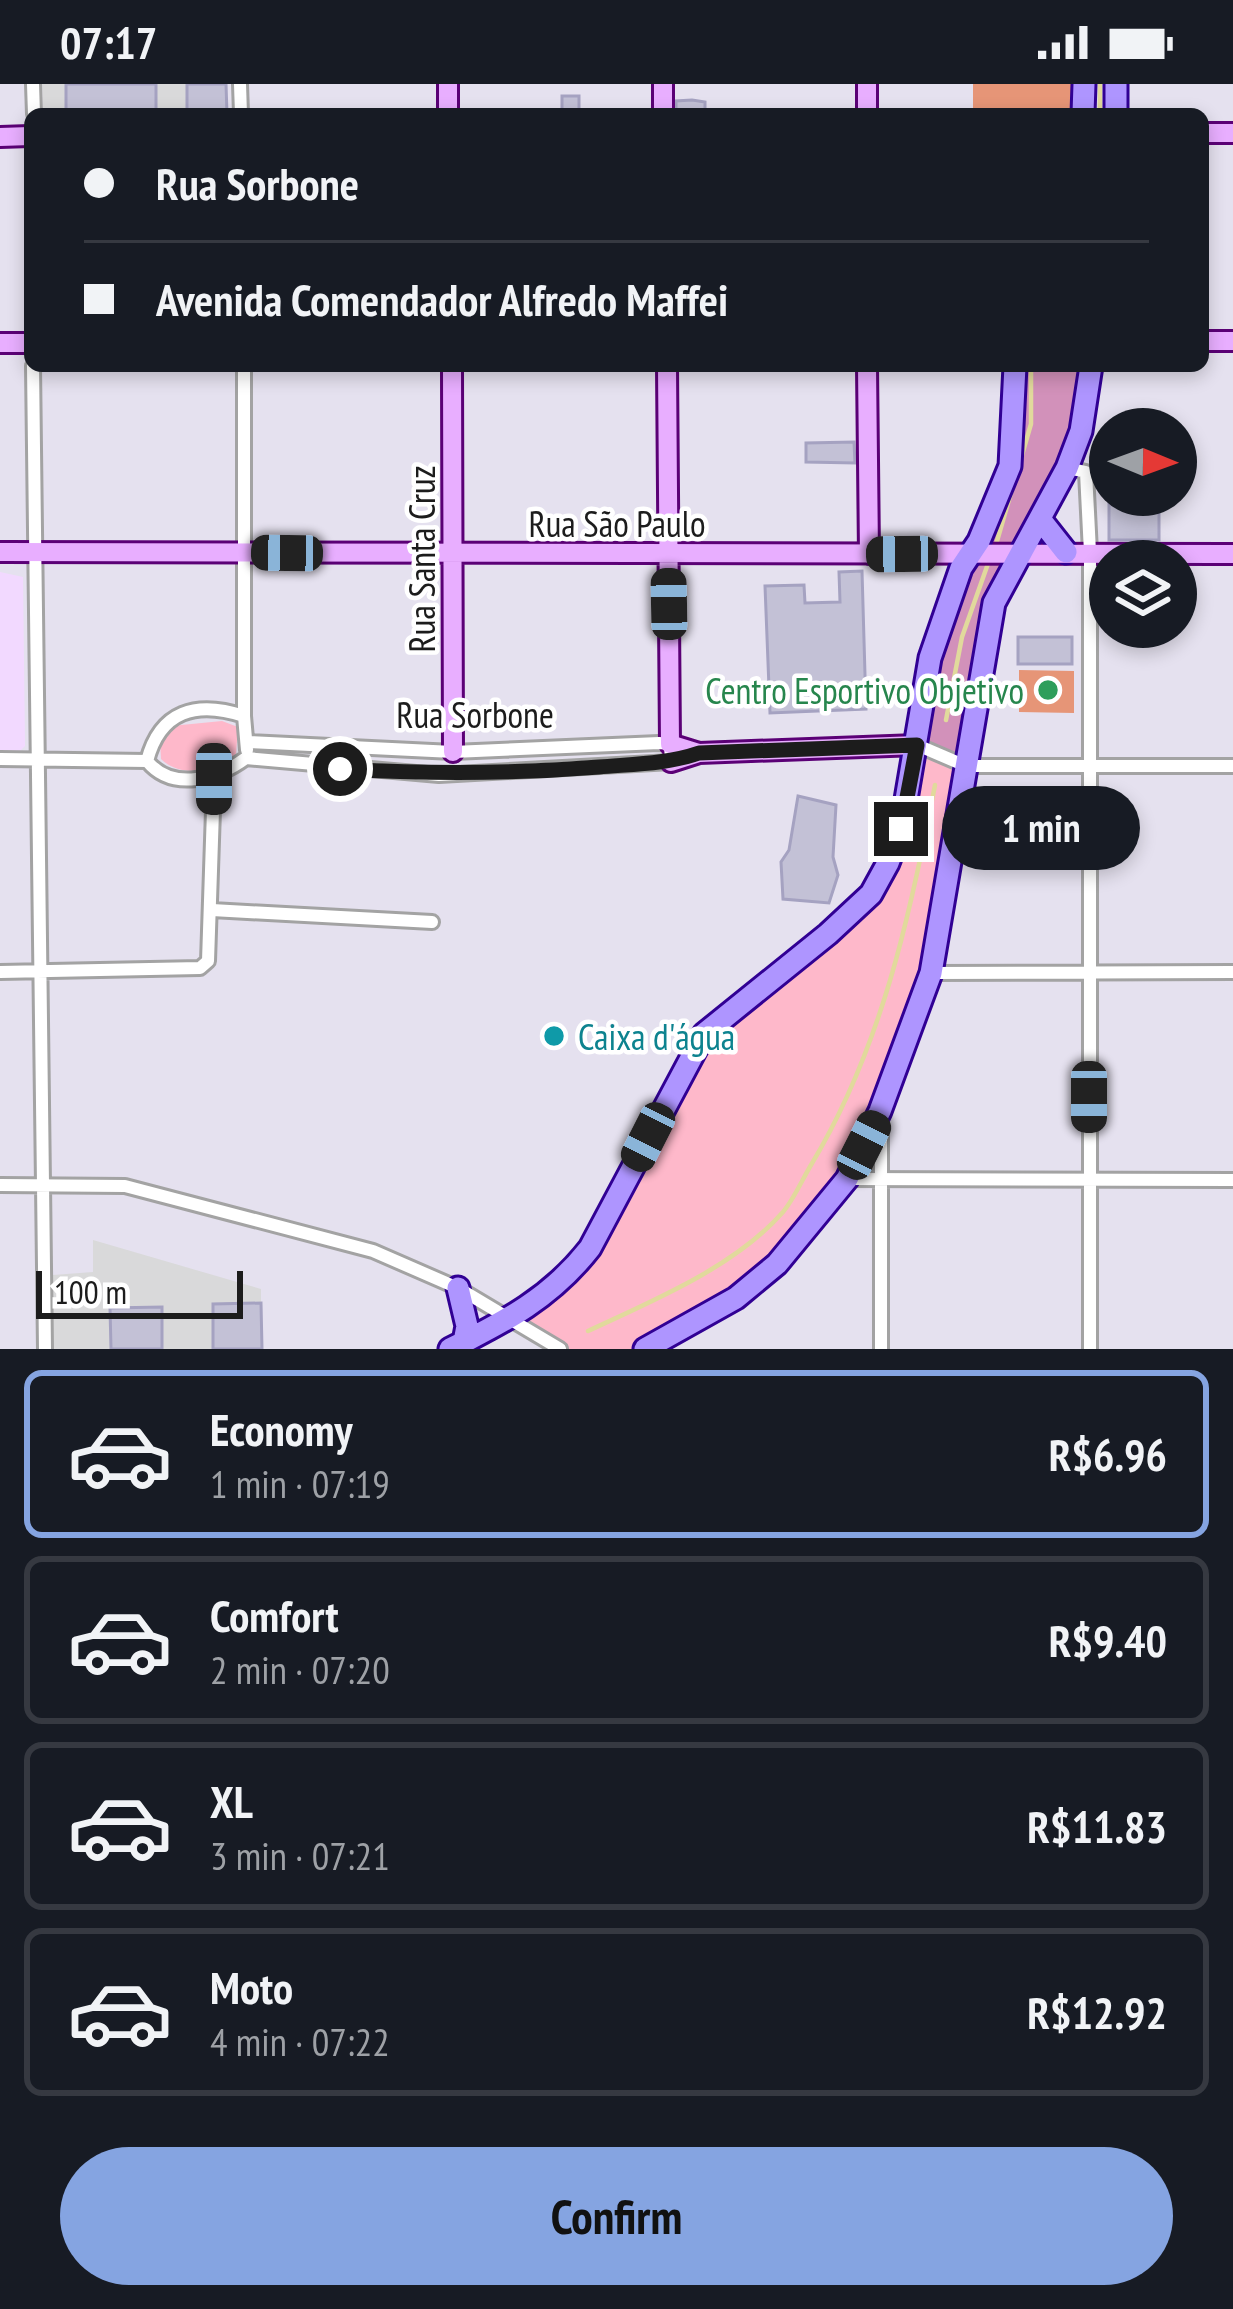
<!DOCTYPE html>
<html lang="en">
<head>
<meta charset="utf-8">
<style>
	:root { --surface:#171b24; --page:#20242c; --text:#f1f3f6; --muted:#9ea1a6; --line:#363941; --accent:#85a4e1 }
	body { margin:0; font-family:"PT Sans Narrow",sans-serif; background:var(--page); color:var(--text); height:100vh; display:flex; flex-direction:column; font-size:45px; white-space:nowrap }
	* { box-sizing:border-box; margin:0 }
	p { font-size:39px; color:var(--muted) }
	.icon { flex:none; width:66px; height:66px; fill:none; stroke:currentColor; stroke-width:2; stroke-linecap:round; stroke-linejoin:round }
	.map { position:relative; height:1265px; overflow:hidden }
	.panel { display:flex; flex-direction:column; background:var(--surface); flex:1 }
	.panel>* { flex:none }
	.banner { position:absolute; left:24px; top:24px; width:1185px; height:264px; border-radius:18px; box-shadow:0 6px 18px #0003; display:grid; align-content:center; height:264px; padding:0 60px; background:var(--surface) }
	.needle { width:78px; rotate:91deg }
	.controls { position:absolute; left:1089px; top:324px; display:grid; gap:24px }
	.controls a { display:grid; place-items:center; width:108px; height:108px; border-radius:50%; background:var(--surface); box-shadow:0 6px 18px #0003; font-size:60px }
	.scale { position:absolute; left:36px; bottom:30px; width:207px; box-sizing:border-box; padding-left:12px; border:6px solid #1c1c1c; border-top:0; font-size:33px; line-height:42px; white-space:nowrap; color:#1c1c1c; -webkit-text-stroke:9px #fff; paint-order:stroke }
	.end { position:absolute; width:54px; height:54px; margin:-27px; border:15px solid #1c1c1c; background:#fff; box-shadow:0 0 0 6px #fff }
	.from { border-radius:50% }
	.bubble { position:absolute; height:84px; border-radius:42px; background:var(--surface); box-shadow:0 6px 18px #0003; font-size:39px; font-weight:600; line-height:84px; text-align:center }
	.car { position:absolute; width:36px; height:72px; margin:-36px -18px; border-radius:15px; box-shadow:0 0 9px 3px #0007; background:linear-gradient(#222 24%,#8ab4d8 0 40%,#222 0 76%,#8ab4d8 0 86%,#222 0) }
	.banner b { display:flex; align-items:center; gap:42px; height:114px; font-size:45px }
	.banner b+b { border-top:3px solid var(--line) }
	.banner i { width:30px; height:30px; background:var(--text) }
	ul { padding:21px 0 0; list-style:none }
	li { display:flex; align-items:center; gap:36px; height:168px; margin:0 24px 18px; padding:0 36px; border:6px solid var(--line); border-radius:18px }
	li div { flex:1 }
	li b { display:block; font-size:45px }
	li em { font-style:normal; font-weight:600 }
	li.selected { border-color:var(--accent) }
	li>.icon { width:108px; height:108px; stroke-width:1.5 }
	.cta { display:flex; gap:24px; margin-top:auto; padding:24px 60px }
	.cta a { flex:1; height:138px; border-radius:72px; background:var(--accent); color:#111; font-size:48px; font-weight:600; line-height:138px; text-align:center }
	.status { display:flex; justify-content:space-between; align-items:center; height:84px; padding:0 60px; background:var(--surface); direction:ltr }
	.status svg { height:33px; fill:currentColor }
	.map>svg:first-child { display:block }
	.residential { fill:#d9d9da }
	.education { fill:#f2d9ff }
	.forest { fill:#d291ba }
	.park { fill:#feb8ca }
	.pitch { fill:#e69577 }
	.lines { fill:none; stroke-linecap:round; stroke-linejoin:round }
	.stream { stroke:#e1d99c; stroke-width:4.5 }
	.building { fill:#c3c1d6; stroke:#a5a2c1; stroke-width:3 }
	.street-casing { stroke:#a3a3a3; stroke-width:18 }
	.secondary-casing { stroke:#5b0076; stroke-width:24 }
	.primary-casing { stroke:#310094; stroke-width:27 }
	.street { stroke:#fff; stroke-width:12 }
	.secondary { stroke:#e8aeff; stroke-width:18 }
	.primary { stroke:#ae95ff; stroke-width:21 }
	.route { stroke:#1c1c1c; stroke-width:15 }
	.leisure-dot { fill:#2e9e5b; stroke:#fff; stroke-width:4.5 }
	.culture-dot { fill:#0f9aa8; stroke:#fff; stroke-width:4.5 }
	.labels { text-anchor:middle; dominant-baseline:central; stroke-width:9; stroke-linejoin:round; paint-order:stroke }
	.street-label { font-size:36px; fill:#1c1c1c; stroke:#fff }
	.leisure-label { font-size:36px; fill:#27864d; stroke:#fff; text-anchor:end }
	.culture-label { font-size:36px; fill:#0d838f; stroke:#fff; text-anchor:start }
</style>
</head>
<body>
<div class="status"><b>07:17</b><svg viewBox="0 0 49 12"><path d="M0 12V9h3v3zM5 12V6h3v6zM10 12V3h3v9zM15 12V0h3v12zM26 1h20v11H26zM47 4h2v5h-2z"/></svg></div>
<div class="map">
<svg width="1233" height="1265" viewBox="0 0 1233 1265">
	<rect width="100%" height="100%" fill="#e5e1ef"/>
	<!-- residential -->
	<path class="residential" d="M 42,0 L 226,0 L 227,30 L 43,30 Z
		M 93,1156 L 261,1205 L 261,1265 L 52,1265 L 53,1191 L 93,1188 Z"/>
	<!-- education -->
	<path class="education" d="M 0,488 L 23,493 L 25,662 L 20,667 L 0,667 Z"/>
	<!-- forest -->
	<path class="forest" d="M 1015,282 L 1091,282 L 1089,314 L 994,519 L 966,682 L 917,661 L 930,574 L 1010,382 Z"/>
	<!-- park -->
	<path class="park" d="M 222,637 L 238,643 L 236,670 C 215,687 182,695 161,675 L 160,657 L 171,642 Z
		M 917,661 L 966,682 L 931,889 L 880,1027 L 777,1180 L 645,1265 L 560,1265 L 509,1235 L 569,1191 L 684,982 L 871,810 Z"/>
	<!-- pitch -->
	<path class="pitch" d="M 973,0 L 1076,0 L 1076,30 L 973,30 Z
		M 1019,586 L 1074,587 L 1074,629 L 1019,628 Z"/>
	<g class="lines">
		<!-- stream -->
		<path class="stream" d="M 1100,30 L 1100,0
			M 995,464 L 1031,340 L 1031,282
			M 946,636 L 962,553 L 990,474
			M 588,1247 C 652,1217 735,1183 783,1128 C 794,1115 802,1096 811,1081 C 881,965 910,833 935,701"/>
	</g>
	<!-- building -->
	<path class="building" d="M 66,0 L 156,0 L 156,30 L 66,30 Z
		M 187,0 L 226,0 L 227,30 L 187,30 Z
		M 562,12 L 579,12 L 579,30 L 562,30 Z
		M 692,16 L 705,18 L 705,30 L 676,30 L 676,17 Z
		M 854,358 L 855,379 L 806,378 L 806,359 Z
		M 1109,411 L 1159,411 L 1159,456 L 1109,456 Z
		M 862,487 L 866,625 L 770,629 L 765,502 L 804,501 L 805,519 L 840,518 L 839,488 Z
		M 1018,553 L 1072,553 L 1072,580 L 1018,580 Z
		M 798,712 L 836,721 L 833,773 L 838,791 L 829,819 L 783,815 L 781,778 L 789,766 Z
		M 261,1219 L 262,1265 L 213,1265 L 213,1220 Z
		M 162,1223 L 162,1265 L 111,1265 L 110,1224 Z"/>
	<g class="lines">
		<defs>
			<path id="street" d="M 33,0 L 34,30
				M 240,0 L 241,30
				M 33,282 L 45,1265
				M 1067,384 L 1086,388 L 1090,468 L 1090,1265
				M 244,632 L 244,282
				M 917,661 L 966,682 L 1233,682
				M 246,674 L 439,691 L 671,678 L 670,660 L 659,659 L 453,668 L 249,658
				M 0,675 L 147,677
				M 147,677 C 160,627 196,616 244,632 L 247,666
				M 147,677 C 173,709 219,694 246,674
				M 212,826 L 432,838
				M 0,888 L 200,884 L 208,877 L 214,696
				M 931,889 L 1233,888
				M 881,1038 L 881,1265
				M 847,1095 L 1233,1096
				M 0,1101 L 125,1102 L 373,1167 L 458,1204 L 560,1265"/>
			<path id="secondary" d="M 448,0 L 448,30
				M 663,0 L 663,30
				M 867,0 L 867,30
				M 1203,49 L 1233,49
				M 0,53 L 30,52
				M 1203,257 L 1233,257
				M 0,259 L 30,259
				M 452,282 L 453,668
				M 667,282 L 670,660 L 699,669
				M 867,282 L 869,470
				M 0,468 L 1233,470
				M 671,678 L 699,669 L 917,661"/>
			<path id="primary" d="M 1083,30 L 1084,0
				M 1116,30 L 1116,0
				M 1040,435 L 1066,468
				M 458,1204 L 467,1242 L 464,1258
				M 450,1265 C 506,1237 551,1214 590,1164 L 704,950 L 828,850 L 871,810 L 888,779 L 901,745 L 930,574 L 961,484 L 979,457 L 1010,382 L 1015,282
				M 645,1265 L 736,1214 L 777,1180 L 847,1095 L 880,1027 L 931,889 L 994,519 L 1067,384 L 1081,347 L 1091,282"/>
		</defs>
		<!-- street casing -->
		<use href="#street" class="street-casing"/>
		<!-- secondary casing -->
		<use href="#secondary" class="secondary-casing"/>
		<!-- primary casing -->
		<use href="#primary" class="primary-casing"/>
		<!-- street -->
		<use href="#street" class="street"/>
		<!-- secondary -->
		<use href="#secondary" class="secondary"/>
		<!-- primary -->
		<use href="#primary" class="primary"/>
	</g>
	<g class="lines">
		<!-- route -->
		<path class="route" d="M 340,685 C 427,690 512,690 599,683 C 633,680 667,680 699,669 L 917,661 L 901,745"/>
	</g>
	<!-- markers -->
	<circle class="leisure-dot" cx="1048" cy="606" r="12"/>
	<circle class="culture-dot" cx="554" cy="952" r="12"/>
	<g class="labels">
		<!-- street labels -->
		<g class="street-label">
			<text x="617" y="439">Rua São Paulo</text>
			<text transform="translate(421 475) rotate(-90)">Rua Santa Cruz</text>
			<text x="475" y="630">Rua Sorbone</text>
		</g>
		<!-- leisure labels -->
		<g class="leisure-label">
			<text x="1024" y="606">Centro Esportivo Objetivo</text>
		</g>
		<!-- culture labels -->
		<g class="culture-label">
			<text x="578" y="952">Caixa d'água</text>
		</g>
	</g>
</svg>
<div class="controls">
<a><svg class="needle" viewBox="-14 -14 28 28"><path d="M0-13l5 13h-10z" fill="#e53935"/><path d="M0 13l5-13h-10z" fill="#9ea1a6"/></svg></a>
<a><svg class="icon" aria-label="layers" viewBox="0 0 24 24"><path d="M12 4l9 5-9 5-9-5zM3 14l9 5 9-5"/></svg></a>
</div>
<div class="scale">100 m</div>
<i class="end from" style="left:340px;top:685px"></i>
<i class="end" style="left:901px;top:745px"></i>
<div class="bubble" style="left:942px;top:702px;width:198px">1 min</div>
<i class="car" style="left:287px;top:469px;rotate:271deg"></i>
<i class="car" style="left:902px;top:470px;rotate:269deg"></i>
<i class="car" style="left:669px;top:520px;rotate:359deg"></i>
<i class="car" style="left:214px;top:695px;rotate:180deg"></i>
<i class="car" style="left:1089px;top:1013px;rotate:180deg"></i>
<i class="car" style="left:648px;top:1053px;rotate:207deg"></i>
<i class="car" style="left:864px;top:1061px;rotate:27deg"></i>
<div class="banner">
<b><i class="from"></i>Rua Sorbone</b>
<b><i></i>Avenida Comendador Alfredo Maffei</b>
</div>
</div>
<section class="panel">
<ul>
<li class="selected"><svg class="icon" aria-label="car" viewBox="0 0 24 24"><path d="M5 17H2v-5l4-1 3-4h7l3 4 3 1v5h-3M9 17h6M6 11h13"/><circle cx="7" cy="17" r="2"/><circle cx="17" cy="17" r="2"/></svg><div><b>Economy</b><p>1 min · 07:19</p></div><em>R$6.96</em></li>
<li><svg class="icon" aria-label="car" viewBox="0 0 24 24"><path d="M5 17H2v-5l4-1 3-4h7l3 4 3 1v5h-3M9 17h6M6 11h13"/><circle cx="7" cy="17" r="2"/><circle cx="17" cy="17" r="2"/></svg><div><b>Comfort</b><p>2 min · 07:20</p></div><em>R$9.40</em></li>
<li><svg class="icon" aria-label="car" viewBox="0 0 24 24"><path d="M5 17H2v-5l4-1 3-4h7l3 4 3 1v5h-3M9 17h6M6 11h13"/><circle cx="7" cy="17" r="2"/><circle cx="17" cy="17" r="2"/></svg><div><b>XL</b><p>3 min · 07:21</p></div><em>R$11.83</em></li>
<li><svg class="icon" aria-label="car" viewBox="0 0 24 24"><path d="M5 17H2v-5l4-1 3-4h7l3 4 3 1v5h-3M9 17h6M6 11h13"/><circle cx="7" cy="17" r="2"/><circle cx="17" cy="17" r="2"/></svg><div><b>Moto</b><p>4 min · 07:22</p></div><em>R$12.92</em></li>
</ul>
<div class="cta"><a>Confirm</a></div>
</section>
</body>
</html>
